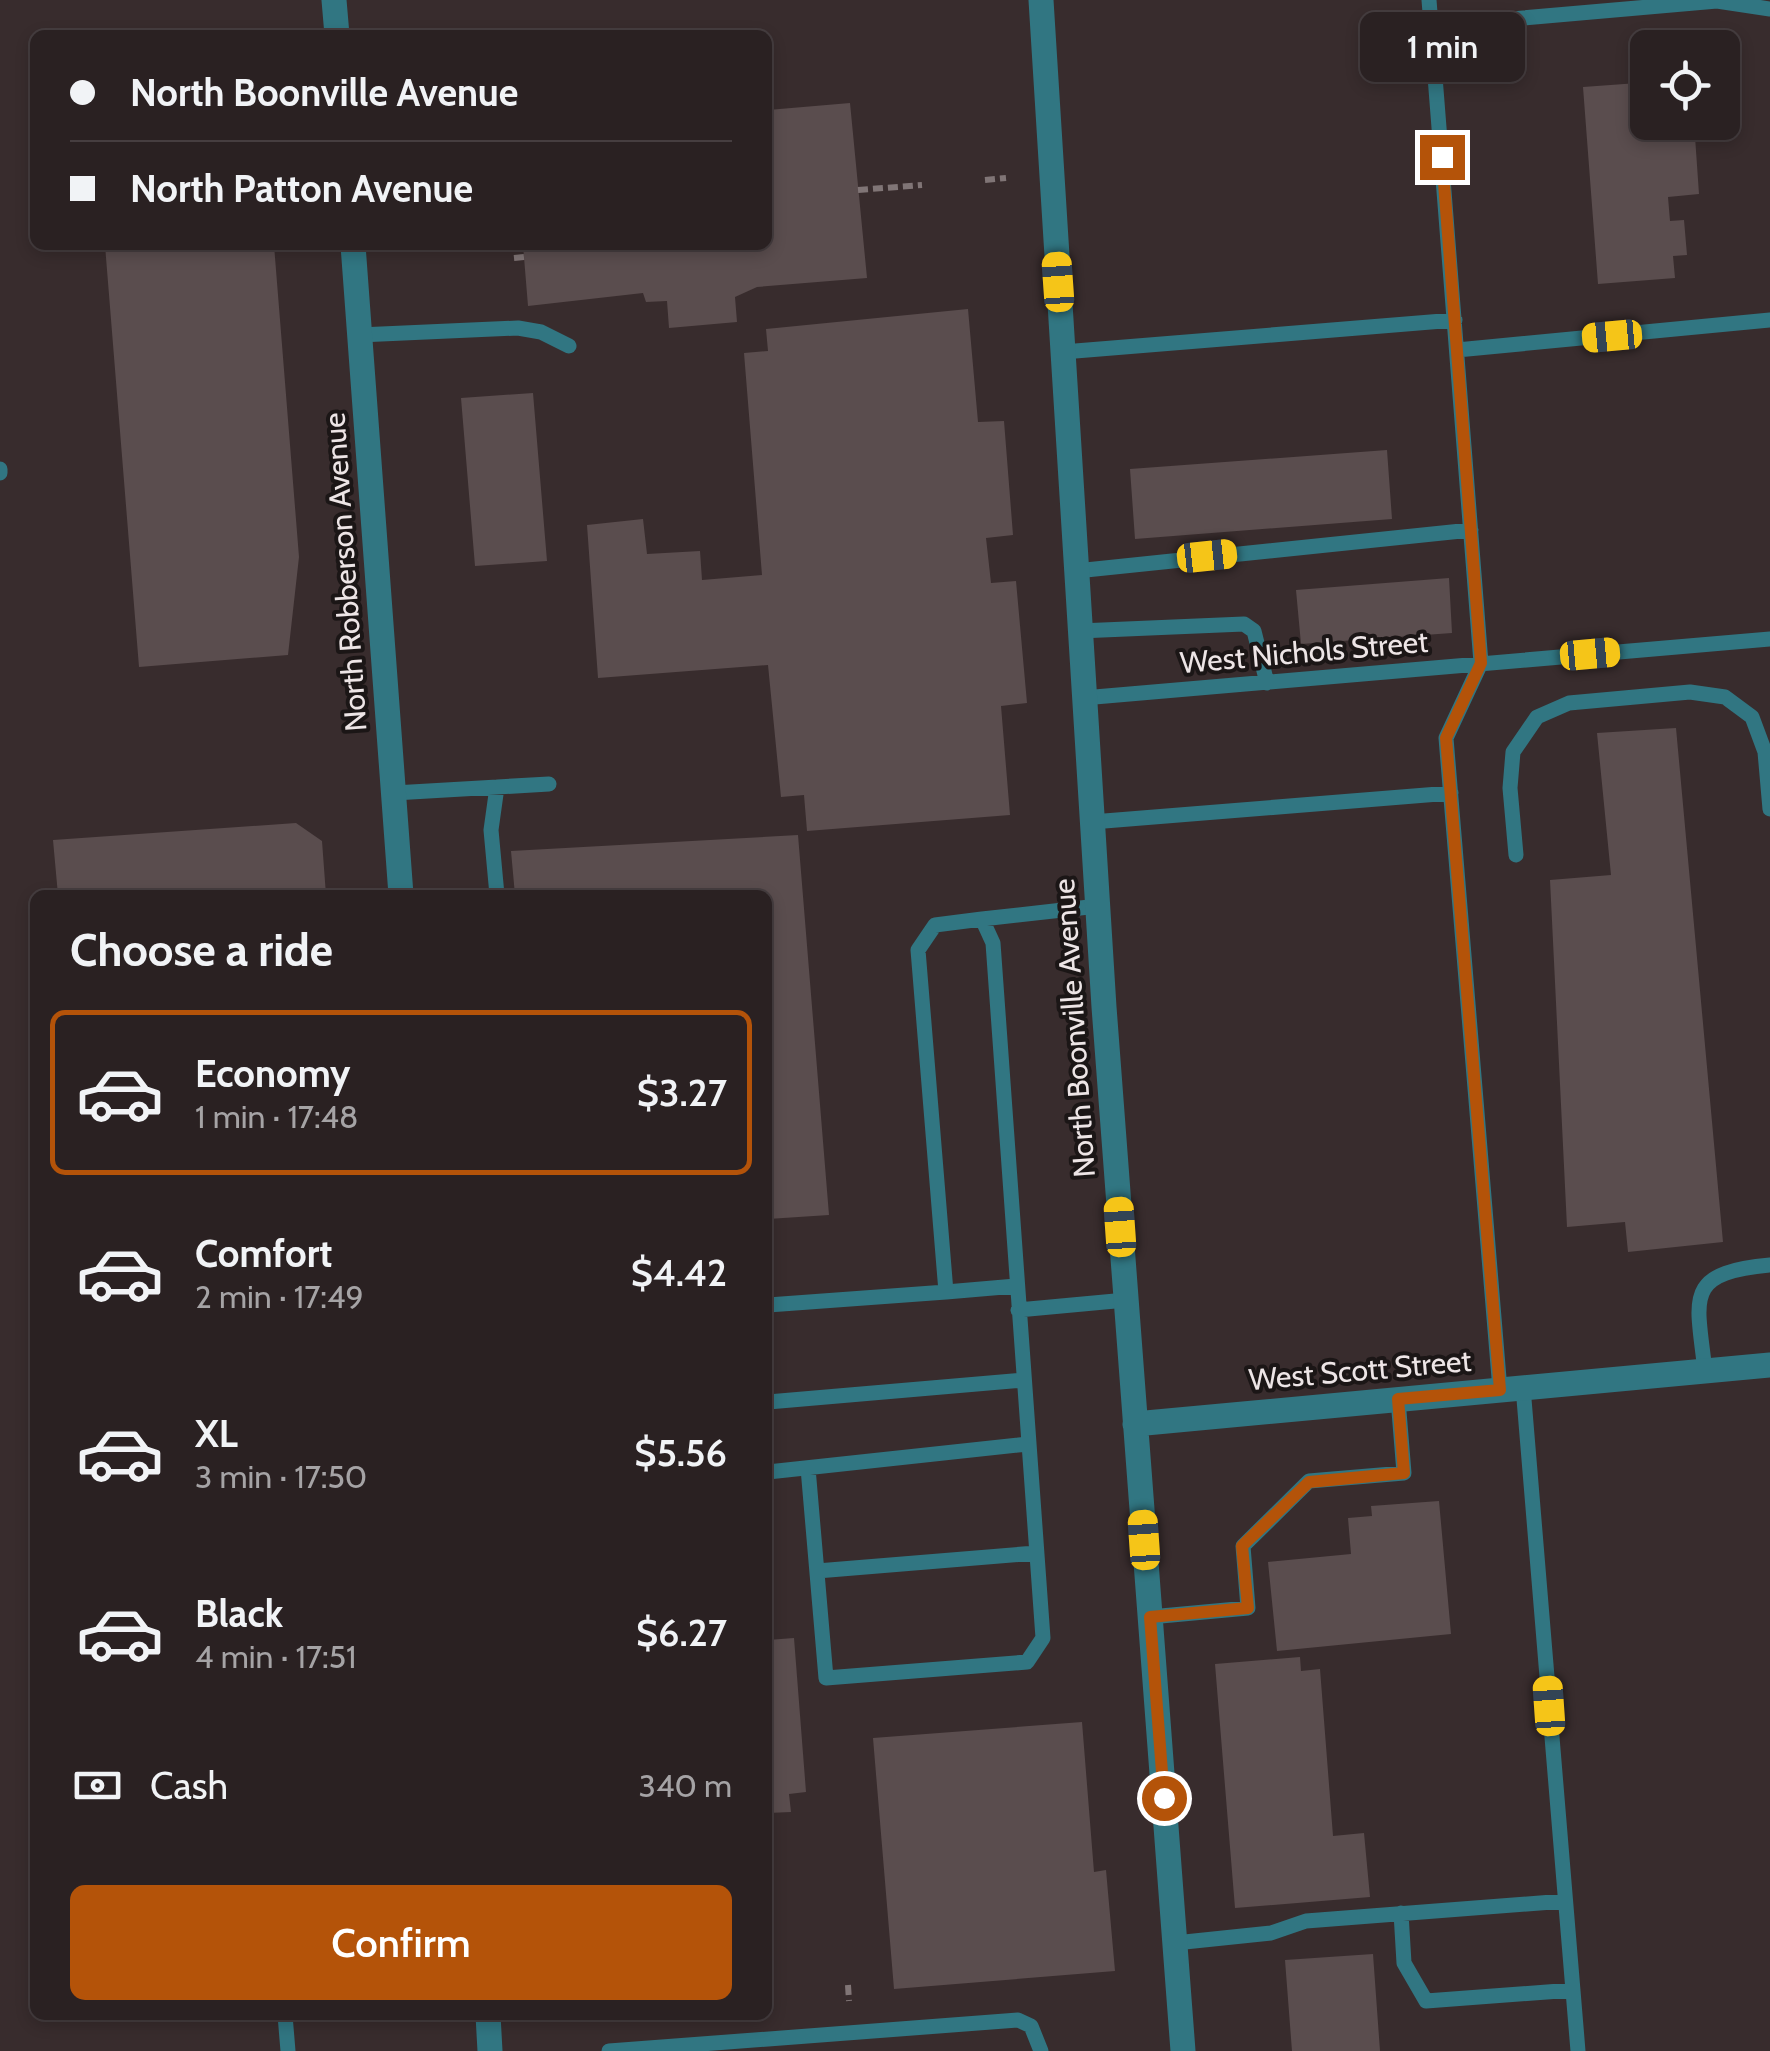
<!DOCTYPE html>
<html lang="en">
<head>
<meta charset="utf-8">
<style>
	:root { --surface:#2a2122; --page:#362e2f; --text:#f1f3f6; --muted:#a5a3a5; --line:#463e40; --accent:#b45309 }
	body { margin:0; font-family:Cabin,sans-serif; background:var(--page); color:var(--text); height:100vh; display:flex; flex-direction:column; font-size:38px; white-space:nowrap }
	* { box-sizing:border-box; margin:0 }
	p { font-size:32px; color:var(--muted) }
	.icon { flex:none; width:55px; height:55px; fill:none; stroke:currentColor; stroke-width:2; stroke-linecap:round; stroke-linejoin:round }
	.map { position:relative; flex:1; overflow:hidden }
	.panel { position:absolute; left:30px; top:890px; width:742px; height:1130px; display:flex; flex-direction:column; background:var(--surface); border-radius:15px; box-shadow:0 5px 15px #0003,0 0 0 2px var(--line) }
	.panel>* { flex:none }
	.top-card { position:absolute; left:30px; top:30px; width:742px; height:220px; border-radius:15px; box-shadow:0 5px 15px #0003,0 0 0 2px var(--line); display:grid; align-content:center; height:220px; padding:0 40px; background:var(--surface) }
	.buttons { position:absolute; left:1630px; top:30px; display:grid; gap:20px }
	.buttons a { display:grid; place-items:center; width:110px; height:110px; border-radius:15px; background:var(--surface); box-shadow:0 5px 15px #0003,0 0 0 2px var(--line); font-size:50px }
	.end { position:absolute; width:45px; height:45px; margin:-22px; border:12px solid #b45309; background:#fff; box-shadow:0 0 0 5px #fff }
	.from { border-radius:50% }
	.bubble { position:absolute; height:70px; border-radius:15px; background:var(--surface); box-shadow:0 5px 15px #0003,0 0 0 2px var(--line); font-size:32px; font-weight:600; line-height:70px; text-align:center }
	.car { position:absolute; width:30px; height:60px; margin:-30px -15px; border-radius:12px; box-shadow:0 0 8px 2px #0007; background:linear-gradient(#f5c518 24%,#345 0 40%,#f5c518 0 76%,#345 0 86%,#f5c518 0) }
	.top-card b { display:flex; align-items:center; gap:35px; height:95px; font-size:38px }
	.top-card b+b { border-top:2px solid var(--line) }
	.top-card i { width:25px; height:25px; background:var(--text) }
	ul { padding:0; list-style:none }
	li { display:flex; align-items:center; gap:30px; height:165px; margin:0 20px 15px; padding:0 20px; border:5px solid transparent; border-radius:15px }
	li div { flex:1 }
	li b { display:block; font-size:38px }
	li em { font-style:normal; font-weight:600 }
	li.on { border-color:var(--accent) }
	li>.icon { width:90px; height:90px; stroke-width:1.5 }
	h2 { padding:0 40px; font-size:45px; line-height:120px }
	.pay { display:flex; align-items:center; gap:25px; height:110px; padding:0 40px; font-size:38px }
	.pay p { margin-inline-start:auto }
	.primary-button { display:flex; gap:20px; margin-top:auto; padding:20px 40px }
	.primary-button a { flex:1; height:115px; border-radius:15px; background:var(--accent); color:#fff; font-size:40px; font-weight:600; line-height:115px; text-align:center }
	.map>svg:first-child { display:block }
	.building { fill:#5a4d4e }
	.lines { fill:none; stroke-linecap:round; stroke-linejoin:round }
	.path { stroke:#807576; stroke-width:6; stroke-dasharray:10 5; stroke-linecap:butt }
	.lane { stroke:#317682; stroke-width:15 }
	.street { stroke:#317682; stroke-width:25 }
	.route { stroke:#b45309; stroke-width:12 }
	.labels { text-anchor:middle; dominant-baseline:central; stroke-width:8; stroke-linejoin:round; paint-order:stroke }
	.street-label { font-size:30px; fill:#ede5e6; stroke:#1b1616 }
</style>
</head>
<body>
<div class="map">
<svg width="1770" height="2051" viewBox="0 0 1770 2051">
	<rect width="100%" height="100%" fill="#382c2d"/>
	<!-- building -->
	<path class="building" d="M 1636,51 L 1648,51 L 1648,122 L 1694,122 L 1699,194 L 1668,197 L 1670,221 L 1684,220 L 1687,255 L 1673,256 L 1675,278 L 1598,284 L 1583,87 L 1638,83 Z
		M 850,103 L 867,278 L 757,287 L 735,297 L 737,322 L 669,328 L 667,301 L 646,302 L 643,293 L 528,306 L 523,245 L 768,245 L 768,110 Z
		M 105,245 L 274,245 L 299,557 L 288,655 L 139,667 Z
		M 968,309 L 978,422 L 1004,421 L 1013,535 L 986,538 L 991,583 L 1016,581 L 1027,703 L 1001,706 L 1010,815 L 807,831 L 804,795 L 781,797 L 768,665 L 598,678 L 587,525 L 643,519 L 647,554 L 700,551 L 702,580 L 762,575 L 744,353 L 768,351 L 766,329 Z
		M 533,393 L 547,561 L 475,566 L 461,398 Z
		M 1387,450 L 1392,519 L 1135,539 L 1130,469 Z
		M 1449,578 L 1452,633 L 1301,644 L 1296,590 Z
		M 1676,728 L 1723,1242 L 1628,1252 L 1625,1222 L 1567,1227 L 1550,880 L 1611,875 L 1597,733 Z
		M 296,823 L 322,841 L 326,895 L 58,895 L 53,840 Z
		M 798,835 L 829,1215 L 768,1219 L 768,895 L 515,895 L 511,851 Z
		M 1439,1501 L 1451,1634 L 1277,1651 L 1268,1562 L 1351,1554 L 1348,1518 L 1372,1516 L 1371,1506 Z
		M 794,1638 L 806,1792 L 789,1794 L 791,1812 L 768,1813 L 768,1640 Z
		M 1300,1657 L 1301,1671 L 1320,1669 L 1333,1836 L 1364,1833 L 1370,1897 L 1235,1908 L 1215,1664 Z
		M 1082,1722 L 1094,1872 L 1106,1870 L 1115,1971 L 894,1989 L 873,1738 Z
		M 1373,1954 L 1380,2051 L 1292,2051 L 1285,1960 Z"/>
	<g class="lines">
		<!-- path -->
		<path class="path" d="M 985,180 L 1006,178
			M 858,190 L 922,185
			M 514,258 L 524,257
			M 848,1985 L 849,2001"/>
		<!-- lane -->
		<path class="lane" d="M 1429,0 L 1481,663 L 1446,738 L 1500,1390
			M 1431,26 L 1717,1 L 1770,9
			M 359,335 L 518,328 L 541,332 L 569,346
			M 1457,350 L 1770,320
			M 1063,352 L 1455,320
			M 0,469 L 0,473
			M 1076,571 L 1471,530
			M 1079,631 L 1244,624 L 1254,631 L 1267,683
			M 1083,698 L 1770,639
			M 497,787 L 491,830 L 497,895
			M 394,793 L 549,784
			M 1092,822 L 1451,793
			M 1516,855 L 1510,788 L 1513,752 L 1537,717 L 1569,703 L 1690,692 L 1725,697 L 1752,717 L 1765,752 L 1770,809
			M 982,919 L 1098,906
			M 946,1292 L 1016,1286
			M 768,1305 L 946,1292 L 918,950 L 935,925 L 982,919 L 993,943 L 1043,1638 L 1027,1662 L 826,1678 L 808,1468
			M 1018,1310 L 1126,1300
			M 1705,1371 C 1697,1298 1683,1273 1770,1265
			M 1523,1387 L 1578,2051
			M 768,1402 L 1023,1380
			M 768,1472 L 1028,1444
			M 817,1571 L 1036,1553
			M 1150,1617 L 1248,1608 L 1243,1546 L 1309,1481 L 1404,1473 L 1398,1399
			M 1401,1913 L 1404,1963 L 1426,2001 L 1573,1990
			M 1175,1943 L 1271,1933 L 1306,1921 L 1565,1901
			M 285,2015 L 288,2051
			M 609,2051 L 1018,2020 L 1031,2026 L 1041,2051"/>
		<!-- street -->
		<path class="street" d="M 334,0 L 337,35
			M 1041,0 L 1104,1007 L 1183,2051
			M 353,245 L 401,895
			M 1135,1424 L 1770,1365
			M 488,2015 L 490,2051"/>
	</g>
	<g class="lines">
		<!-- route -->
		<path class="route" d="M 1164,1798 L 1150,1617 L 1248,1608 L 1242,1546 L 1309,1482 L 1404,1473 L 1398,1399 L 1500,1390 L 1446,738 L 1481,663 L 1442,157"/>
	</g>
	<g class="labels">
		<!-- street labels -->
		<g class="street-label">
			<text transform="translate(345 572) rotate(-94)">North Robberson Avenue</text>
			<text transform="translate(1304 652) rotate(-5)">West Nichols Street</text>
			<text transform="translate(1074 1028) rotate(-94)">North Boonville Avenue</text>
			<text transform="translate(1360 1370) rotate(-5)">West Scott Street</text>
		</g>
	</g>
</svg>
<div class="buttons">
<a><svg class="icon" aria-label="locate" viewBox="0 0 24 24"><circle cx="12" cy="12" r="6"/><path d="M12 2v4M12 18v4M2 12h4M18 12h4"/></svg></a>
</div>
<i class="end from" style="left:1164px;top:1798px"></i>
<i class="end" style="left:1442px;top:157px"></i>
<div class="bubble" style="left:1360px;top:12px;width:165px">1 min</div>
<i class="car" style="left:1058px;top:282px;rotate:356deg"></i>
<i class="car" style="left:1612px;top:336px;rotate:265deg"></i>
<i class="car" style="left:1207px;top:556px;rotate:84deg"></i>
<i class="car" style="left:1590px;top:654px;rotate:85deg"></i>
<i class="car" style="left:1120px;top:1227px;rotate:356deg"></i>
<i class="car" style="left:1144px;top:1540px;rotate:356deg"></i>
<i class="car" style="left:1549px;top:1706px;rotate:356deg"></i>
<div class="top-card">
<b><i class="from"></i>North Boonville Avenue</b>
<b><i></i>North Patton Avenue</b>
</div>
<section class="panel">
<h2>Choose a ride</h2>
<ul>
<li class="on"><svg class="icon" aria-label="car" viewBox="0 0 24 24"><path d="M5 17H2v-5l4-1 3-4h7l3 4 3 1v5h-3M9 17h6M6 11h13"/><circle cx="7" cy="17" r="2"/><circle cx="17" cy="17" r="2"/></svg><div><b>Economy</b><p>1 min · 17:48</p></div><em>$3.27</em></li>
<li><svg class="icon" aria-label="car" viewBox="0 0 24 24"><path d="M5 17H2v-5l4-1 3-4h7l3 4 3 1v5h-3M9 17h6M6 11h13"/><circle cx="7" cy="17" r="2"/><circle cx="17" cy="17" r="2"/></svg><div><b>Comfort</b><p>2 min · 17:49</p></div><em>$4.42</em></li>
<li><svg class="icon" aria-label="car" viewBox="0 0 24 24"><path d="M5 17H2v-5l4-1 3-4h7l3 4 3 1v5h-3M9 17h6M6 11h13"/><circle cx="7" cy="17" r="2"/><circle cx="17" cy="17" r="2"/></svg><div><b>XL</b><p>3 min · 17:50</p></div><em>$5.56</em></li>
<li><svg class="icon" aria-label="car" viewBox="0 0 24 24"><path d="M5 17H2v-5l4-1 3-4h7l3 4 3 1v5h-3M9 17h6M6 11h13"/><circle cx="7" cy="17" r="2"/><circle cx="17" cy="17" r="2"/></svg><div><b>Black</b><p>4 min · 17:51</p></div><em>$6.27</em></li>
</ul>
<div class="pay"><svg class="icon" aria-label="cash" viewBox="0 0 24 24"><path d="M3 7h18v10H3z"/><circle cx="12" cy="12" r="2"/></svg>Cash<p>340 m</p></div>
<div class="primary-button"><a>Confirm</a></div>
</section>
</div>
</body>
</html>
